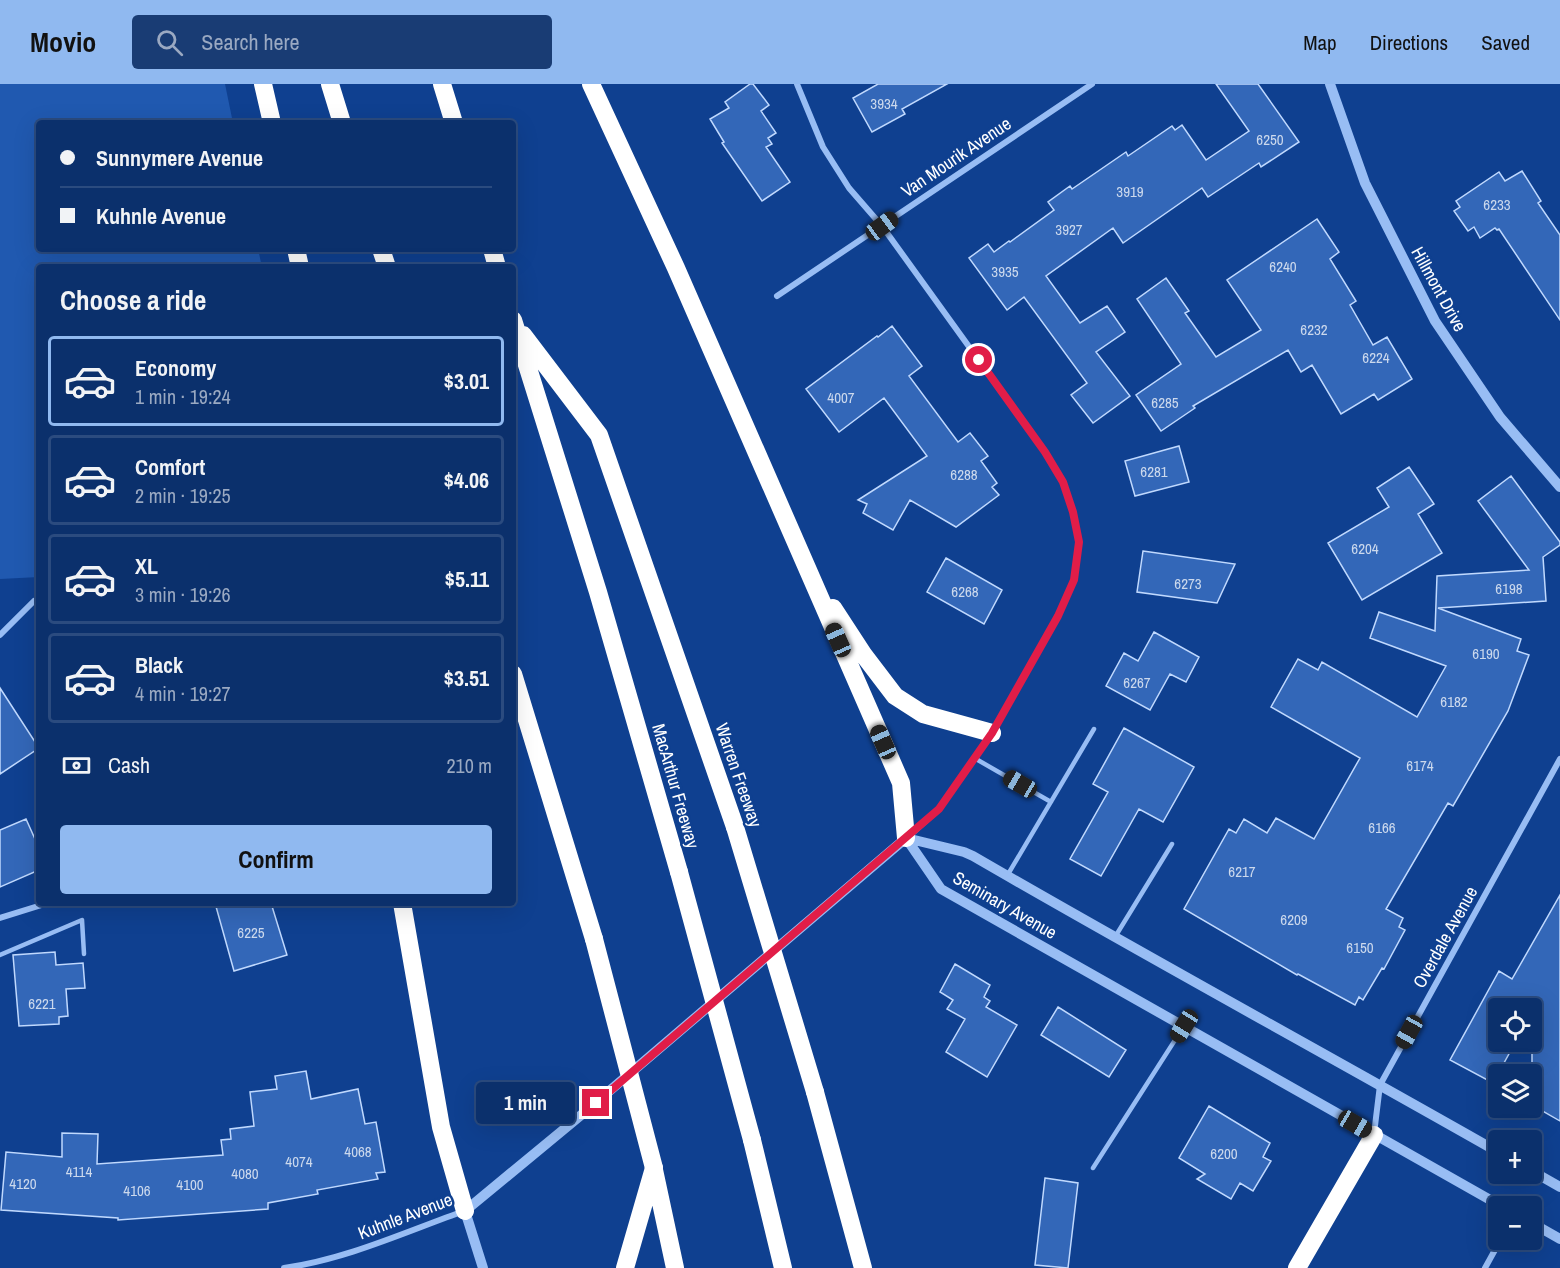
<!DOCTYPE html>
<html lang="en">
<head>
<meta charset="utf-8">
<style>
	:root { --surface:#0b306c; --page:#193c74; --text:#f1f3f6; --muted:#9aa9c2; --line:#2b4b7f; --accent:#90b9f0 }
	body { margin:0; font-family:"Archivo Narrow",sans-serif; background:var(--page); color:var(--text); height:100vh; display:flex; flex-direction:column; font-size:22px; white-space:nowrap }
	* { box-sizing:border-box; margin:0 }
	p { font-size:20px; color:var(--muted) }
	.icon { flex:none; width:33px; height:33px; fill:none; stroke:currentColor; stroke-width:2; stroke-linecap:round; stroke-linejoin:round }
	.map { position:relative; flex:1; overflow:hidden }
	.sheet { position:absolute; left:36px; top:180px; width:480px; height:642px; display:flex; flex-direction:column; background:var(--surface); border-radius:6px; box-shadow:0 6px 24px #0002,0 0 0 2px var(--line) }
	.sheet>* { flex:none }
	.hud { position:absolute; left:36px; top:36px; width:480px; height:132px; border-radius:6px; box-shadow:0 6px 24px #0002,0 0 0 2px var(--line); display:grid; align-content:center; height:132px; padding:0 24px; background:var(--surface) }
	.tools { position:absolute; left:1488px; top:914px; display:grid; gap:12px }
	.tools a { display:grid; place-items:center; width:54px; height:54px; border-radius:6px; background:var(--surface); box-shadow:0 6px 24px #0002,0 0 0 2px var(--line); font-size:30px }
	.end { position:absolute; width:27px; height:27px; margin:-14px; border:8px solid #e11d48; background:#fff; box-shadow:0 0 0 3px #fff }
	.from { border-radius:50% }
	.bubble { position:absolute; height:42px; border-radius:6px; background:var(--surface); box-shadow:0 6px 24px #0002,0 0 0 2px var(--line); font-size:20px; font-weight:700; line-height:42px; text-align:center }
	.car { position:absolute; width:18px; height:36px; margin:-18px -9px; border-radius:8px; box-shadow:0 0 4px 2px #0007; background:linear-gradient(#222 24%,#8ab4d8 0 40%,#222 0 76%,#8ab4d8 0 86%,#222 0) }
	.hud b { display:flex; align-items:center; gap:21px; height:57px; font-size:22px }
	.hud b+b { border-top:2px solid var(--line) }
	.hud i { width:15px; height:15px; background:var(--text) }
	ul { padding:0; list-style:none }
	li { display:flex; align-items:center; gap:18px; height:90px; margin:0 12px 9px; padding:0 12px; border:3px solid var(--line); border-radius:6px }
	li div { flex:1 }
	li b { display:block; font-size:22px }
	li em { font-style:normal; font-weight:700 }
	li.current { border-color:var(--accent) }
	li>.icon { width:54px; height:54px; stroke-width:1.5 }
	h2 { padding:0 24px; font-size:27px; line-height:72px }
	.pay { display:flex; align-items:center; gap:15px; height:66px; padding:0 24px; font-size:22px }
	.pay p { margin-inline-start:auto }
	.action { display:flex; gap:12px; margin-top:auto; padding:12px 24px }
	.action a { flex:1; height:69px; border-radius:6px; background:var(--accent); color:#111; font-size:24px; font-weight:700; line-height:69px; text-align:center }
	header { display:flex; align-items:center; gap:36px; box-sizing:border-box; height:84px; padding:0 30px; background:var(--accent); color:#111 }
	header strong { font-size:28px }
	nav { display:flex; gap:33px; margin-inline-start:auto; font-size:21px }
	.search { width:420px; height:54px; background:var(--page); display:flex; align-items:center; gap:15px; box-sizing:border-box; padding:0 21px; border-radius:6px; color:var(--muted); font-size:22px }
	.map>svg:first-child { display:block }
	.green { fill:#2059b0 }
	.building { fill:#3367b8; stroke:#c0d9fe; stroke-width:1.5 }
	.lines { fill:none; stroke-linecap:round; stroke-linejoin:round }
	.service { stroke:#98bdf4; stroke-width:4.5 }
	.minor { stroke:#98bdf4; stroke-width:6 }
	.tertiary { stroke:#98bdf4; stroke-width:10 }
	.motorway { stroke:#fff; stroke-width:18 }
	.motorway-bridge { stroke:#fff; stroke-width:18 }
	.route { stroke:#e11d48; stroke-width:8 }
	.labels { text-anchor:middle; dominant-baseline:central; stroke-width:5; stroke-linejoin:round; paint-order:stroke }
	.number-label { font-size:15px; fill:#ccd9ed }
	.street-label { font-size:18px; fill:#fff; stroke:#0f4090 }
</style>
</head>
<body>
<header>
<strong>Movio</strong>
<div class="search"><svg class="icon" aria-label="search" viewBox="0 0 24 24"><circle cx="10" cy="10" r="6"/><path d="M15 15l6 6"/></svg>Search here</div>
<nav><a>Map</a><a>Directions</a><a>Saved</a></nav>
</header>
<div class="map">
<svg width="1560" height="1184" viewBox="0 0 1560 1184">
	<rect width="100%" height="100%" fill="#0f4090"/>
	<!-- green -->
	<path class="green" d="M 0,0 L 225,0 L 233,39 L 39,39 L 39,165 L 258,165 L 262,183 L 39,183 L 39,493 L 0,495 Z"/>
	<!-- building -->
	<path class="building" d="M 750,0 L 753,0 L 769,21 L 761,27 L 776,49 L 768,54 L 772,60 L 766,63 L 790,98 L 762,117 L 722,59 L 724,58 L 710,35 L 729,24 L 725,18 Z
		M 878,0 L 947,0 L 902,25 L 905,30 L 872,48 L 853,14 Z
		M 1216,0 L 1258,0 L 1299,58 L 1261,83 L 1259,79 L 1208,113 L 1202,104 L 1123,159 L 1113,144 L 1046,192 L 1080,239 L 1107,222 L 1125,248 L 1096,268 L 1130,312 L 1093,339 L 1071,311 L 1087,299 L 1024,213 L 1007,226 L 969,174 L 988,160 L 994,168 L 1009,157 L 1010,158 L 1054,126 L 1048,118 L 1070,102 L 1072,105 L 1126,68 L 1128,72 L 1172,42 L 1175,46 L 1182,41 L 1206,76 L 1249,47 Z
		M 1522,87 L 1541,117 L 1538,119 L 1560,151 L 1560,236 L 1499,145 L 1497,146 L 1495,144 L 1480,154 L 1474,143 L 1468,147 L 1454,127 L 1460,123 L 1456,117 L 1499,88 L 1505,97 Z
		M 1317,135 L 1339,168 L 1330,175 L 1356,217 L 1350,221 L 1373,261 L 1387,253 L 1412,295 L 1378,316 L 1374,310 L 1341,330 L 1312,281 L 1301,288 L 1288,266 L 1193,322 L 1195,324 L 1161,347 L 1136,311 L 1181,280 L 1137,215 L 1166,194 L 1189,227 L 1185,229 L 1216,273 L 1261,246 L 1227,196 Z
		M 892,242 L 922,282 L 909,292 L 958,358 L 970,349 L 988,372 L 981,377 L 997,399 L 992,403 L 999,411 L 956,443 L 910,416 L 893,446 L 863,429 L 867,420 L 858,416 L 927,372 L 884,314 L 839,348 L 806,305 L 877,252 L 878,253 Z
		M 1179,362 L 1189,398 L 1135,412 L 1125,377 Z
		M 1409,383 L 1434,420 L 1418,430 L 1442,469 L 1362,516 L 1328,459 L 1389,423 L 1377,404 Z
		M 1511,392 L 1560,458 L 1560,461 L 1543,473 L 1546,517 L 1438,524 L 1521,555 L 1517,567 L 1529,571 L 1508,627 L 1453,722 L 1448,719 L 1386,825 L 1403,834 L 1399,843 L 1405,846 L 1384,885 L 1382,884 L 1363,916 L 1359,913 L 1355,921 L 1298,890 L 1297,891 L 1184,825 L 1229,745 L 1236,749 L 1244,735 L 1267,749 L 1276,734 L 1314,755 L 1360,674 L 1271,623 L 1298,575 L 1318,586 L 1322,578 L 1417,633 L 1446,582 L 1370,554 L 1379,528 L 1435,547 L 1437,492 L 1529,486 L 1478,417 Z
		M 1143,467 L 1235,480 L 1217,519 L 1137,508 Z
		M 946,474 L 1002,506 L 984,540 L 927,508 Z
		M 1154,548 L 1199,573 L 1186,598 L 1170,590 L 1150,626 L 1106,602 L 1124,569 L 1138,577 Z
		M 0,604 L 39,664 L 0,690 Z
		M 1124,644 L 1194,683 L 1163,738 L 1139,725 L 1101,792 L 1070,775 L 1108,708 L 1093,700 Z
		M 26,735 L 39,764 L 39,786 L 0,803 L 0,746 Z
		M 1560,811 L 1560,1037 L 1532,1021 L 1532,924 L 1498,924 L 1498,957 L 1516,957 L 1493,999 L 1450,976 L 1499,887 L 1512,895 Z
		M 215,819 L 271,819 L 287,871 L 234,887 Z
		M 55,868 L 56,881 L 83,879 L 85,904 L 66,905 L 68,932 L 59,933 L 59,940 L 19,942 L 13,871 Z
		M 955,880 L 990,901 L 984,913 L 990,917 L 986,923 L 1017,941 L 987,993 L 946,968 L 965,935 L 947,925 L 953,916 L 940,908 Z
		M 1058,923 L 1126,966 L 1109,993 L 1041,951 Z
		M 306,987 L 311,1015 L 358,1005 L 365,1040 L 376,1038 L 385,1088 L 376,1089 L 378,1095 L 317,1106 L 318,1110 L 268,1119 L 268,1125 L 118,1136 L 118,1134 L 1,1126 L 6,1068 L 62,1073 L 62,1049 L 98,1050 L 97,1080 L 223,1071 L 221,1056 L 231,1055 L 230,1045 L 254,1042 L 250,1008 L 277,1005 L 275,992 Z
		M 1209,1022 L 1270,1059 L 1263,1073 L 1271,1077 L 1253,1107 L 1240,1099 L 1231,1115 L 1197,1095 L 1205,1090 L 1179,1074 Z
		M 1045,1094 L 1078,1099 L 1068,1184 L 1035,1181 Z"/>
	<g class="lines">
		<!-- service -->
		<path class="service" d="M 976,675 L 1051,718
			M 1007,792 L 1094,645
			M 1115,853 L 1172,760
			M 0,871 L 82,836 L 84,870
			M 1093,1084 L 1184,942"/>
		<!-- minor -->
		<path class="minor" d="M 797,0 L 823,63 L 849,104 L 882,142 L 1045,368 L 1063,398 L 1073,428 L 1079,458 L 1074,496 L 1058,532 L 992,649 L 939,725 L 909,752
			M 777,212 L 1092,0
			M 0,551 L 34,517
			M 0,834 L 48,819
			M 1374,1050 L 1380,1001 L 1560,675
			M 284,1184 C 347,1175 405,1148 464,1127
			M 1485,1184 L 1501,1155"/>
		<!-- tertiary -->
		<path class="tertiary" d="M 1330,0 L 1365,99 L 1435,237 L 1500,333 L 1560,403
			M 906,754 L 941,805 L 1501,1122
			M 906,754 L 964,768 L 973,772 C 1147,873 1324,969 1498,1068
			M 1532,1087 L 1560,1103
			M 1532,1139 L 1560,1155
			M 483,1184 L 465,1127 L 580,1032 L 906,754"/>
		<!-- motorway -->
		<path class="motorway" d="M 263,0 L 272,39
			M 330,0 L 342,39
			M 442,0 L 454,39
			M 591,0 L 676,184 L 901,699 L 906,754
			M 296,165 L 300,183
			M 381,165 L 387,183
			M 492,165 L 497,183
			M 513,236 L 598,508 L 679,788
			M 523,251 L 599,351 L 735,743
			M 833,524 L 863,570 L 895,612 L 923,630 L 992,649
			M 513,590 L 594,855
			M 402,819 L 441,1043 L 465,1127
			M 815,1008 L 863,1184
			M 752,1056 L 783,1184
			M 654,1086 L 675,1184
			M 625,1184 L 654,1084
			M 1297,1184 L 1374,1051"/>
		<!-- motorway-bridge -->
		<path class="motorway-bridge" d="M 735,743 L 815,1008
			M 679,788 L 752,1056
			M 594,855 L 654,1084"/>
	</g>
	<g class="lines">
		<!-- route -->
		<path class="route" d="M 596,1019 L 939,725 L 992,649 L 1058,532 L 1074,496 L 1079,458 L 1073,428 L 1063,398 L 1045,368 L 979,276"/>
	</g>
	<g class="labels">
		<!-- number labels -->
		<g class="number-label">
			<text x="884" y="19">3934</text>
			<text x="1270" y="55">6250</text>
			<text x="1130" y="107">3919</text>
			<text x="1497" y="120">6233</text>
			<text x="1069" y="145">3927</text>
			<text x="1283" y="182">6240</text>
			<text x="1005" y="187">3935</text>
			<text x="1314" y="245">6232</text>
			<text x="1376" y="273">6224</text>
			<text x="841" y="313">4007</text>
			<text x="1165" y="318">6285</text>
			<text x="1154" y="387">6281</text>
			<text x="964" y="390">6288</text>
			<text x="1365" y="464">6204</text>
			<text x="1188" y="499">6273</text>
			<text x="1509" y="504">6198</text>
			<text x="965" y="507">6268</text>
			<text x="1486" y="569">6190</text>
			<text x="1137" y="598">6267</text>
			<text x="1454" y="617">6182</text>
			<text x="1420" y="681">6174</text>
			<text x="1382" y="743">6166</text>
			<text x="1242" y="787">6217</text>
			<text x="1294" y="835">6209</text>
			<text x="251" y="848">6225</text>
			<text x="1360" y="863">6150</text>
			<text x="42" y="919">6221</text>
			<text x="358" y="1067">4068</text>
			<text x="1224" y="1069">6200</text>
			<text x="299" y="1077">4074</text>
			<text x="79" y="1087">4114</text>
			<text x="245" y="1089">4080</text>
			<text x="23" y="1099">4120</text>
			<text x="190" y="1100">4100</text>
			<text x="137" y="1106">4106</text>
		</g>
		<!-- street labels -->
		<g class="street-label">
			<text transform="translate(956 73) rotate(-34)">Van Mourik Avenue</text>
			<text transform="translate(1439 205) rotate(61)">Hillmont Drive</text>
			<text transform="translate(739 691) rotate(71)">Warren Freeway</text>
			<text transform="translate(676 702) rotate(74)">MacArthur Freeway</text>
			<text transform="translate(1005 821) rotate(30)">Seminary Avenue</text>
			<text transform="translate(1445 853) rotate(-61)">Overdale Avenue</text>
			<text transform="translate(405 1132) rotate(-21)">Kuhnle Avenue</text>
		</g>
	</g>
</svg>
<div class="tools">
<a><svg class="icon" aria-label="locate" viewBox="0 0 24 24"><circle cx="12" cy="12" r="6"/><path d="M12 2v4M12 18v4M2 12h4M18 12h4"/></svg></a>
<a><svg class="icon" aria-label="layers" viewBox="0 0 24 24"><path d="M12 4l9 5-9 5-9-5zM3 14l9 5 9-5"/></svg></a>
<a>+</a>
<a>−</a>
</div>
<i class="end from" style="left:979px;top:276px"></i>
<i class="end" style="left:596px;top:1019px"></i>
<div class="bubble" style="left:476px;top:998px;width:99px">1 min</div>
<i class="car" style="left:882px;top:142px;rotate:54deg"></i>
<i class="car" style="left:838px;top:556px;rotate:336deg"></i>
<i class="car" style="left:883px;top:658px;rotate:336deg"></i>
<i class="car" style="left:1020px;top:700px;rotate:300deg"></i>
<i class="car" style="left:1184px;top:942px;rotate:212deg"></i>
<i class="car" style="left:1409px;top:948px;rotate:209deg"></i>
<i class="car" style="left:1355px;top:1040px;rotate:120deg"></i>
<div class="hud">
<b><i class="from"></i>Sunnymere Avenue</b>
<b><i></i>Kuhnle Avenue</b>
</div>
<section class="sheet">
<h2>Choose a ride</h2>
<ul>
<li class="current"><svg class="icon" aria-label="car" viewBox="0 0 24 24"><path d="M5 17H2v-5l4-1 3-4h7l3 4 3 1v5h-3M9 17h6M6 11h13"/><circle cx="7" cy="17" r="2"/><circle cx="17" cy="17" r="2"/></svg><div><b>Economy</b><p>1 min · 19:24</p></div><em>$3.01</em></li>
<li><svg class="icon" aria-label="car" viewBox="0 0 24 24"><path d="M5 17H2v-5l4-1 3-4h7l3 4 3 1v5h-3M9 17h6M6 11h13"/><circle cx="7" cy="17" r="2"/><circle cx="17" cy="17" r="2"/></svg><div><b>Comfort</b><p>2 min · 19:25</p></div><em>$4.06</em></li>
<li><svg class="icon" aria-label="car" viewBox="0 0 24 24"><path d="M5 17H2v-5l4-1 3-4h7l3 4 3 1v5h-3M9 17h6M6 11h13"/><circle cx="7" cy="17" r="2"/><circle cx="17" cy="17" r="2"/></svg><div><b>XL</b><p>3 min · 19:26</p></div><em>$5.11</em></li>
<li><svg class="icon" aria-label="car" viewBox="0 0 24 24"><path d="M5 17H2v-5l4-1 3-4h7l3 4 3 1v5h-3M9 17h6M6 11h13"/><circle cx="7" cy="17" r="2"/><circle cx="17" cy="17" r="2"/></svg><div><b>Black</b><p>4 min · 19:27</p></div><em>$3.51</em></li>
</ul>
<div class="pay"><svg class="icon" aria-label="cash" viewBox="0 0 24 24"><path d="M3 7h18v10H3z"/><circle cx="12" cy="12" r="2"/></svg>Cash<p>210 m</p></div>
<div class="action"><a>Confirm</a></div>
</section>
</div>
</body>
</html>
